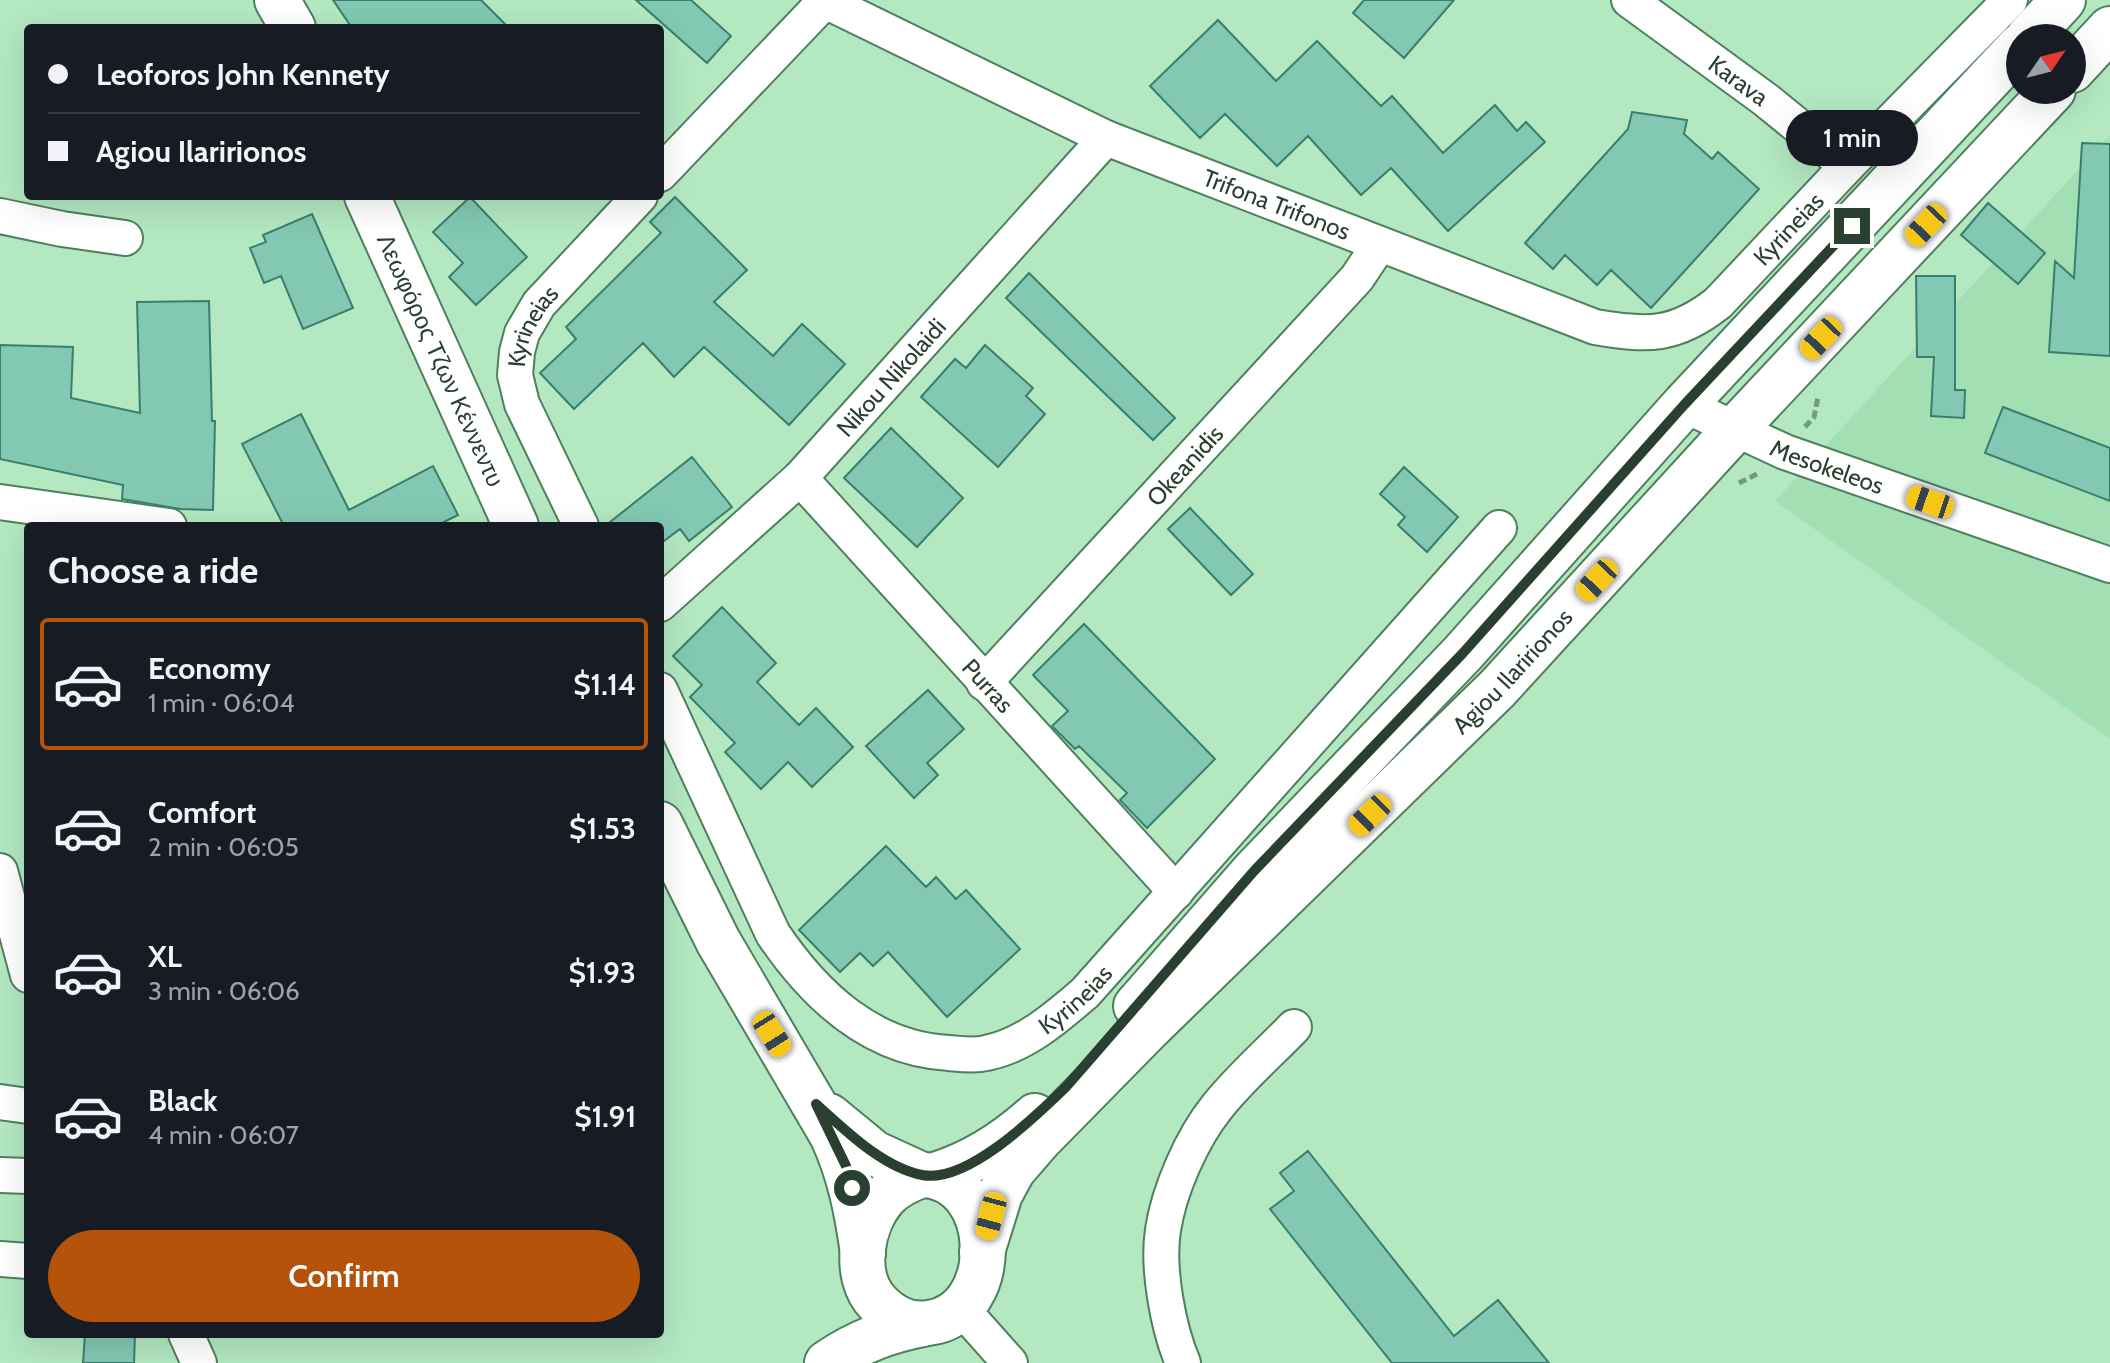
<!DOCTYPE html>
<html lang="en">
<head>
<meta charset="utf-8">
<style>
	:root { --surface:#171b24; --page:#242831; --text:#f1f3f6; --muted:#9ea1a6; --line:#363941; --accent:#b45309 }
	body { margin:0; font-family:Cabin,sans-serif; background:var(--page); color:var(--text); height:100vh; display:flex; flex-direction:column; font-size:30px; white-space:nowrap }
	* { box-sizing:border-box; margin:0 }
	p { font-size:26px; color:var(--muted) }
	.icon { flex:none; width:44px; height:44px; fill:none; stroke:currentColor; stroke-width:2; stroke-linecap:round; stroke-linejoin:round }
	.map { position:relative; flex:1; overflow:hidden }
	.side { position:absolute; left:24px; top:522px; width:640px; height:816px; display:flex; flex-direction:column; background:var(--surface); border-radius:8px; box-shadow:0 8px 32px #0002 }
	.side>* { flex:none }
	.guide { position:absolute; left:24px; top:24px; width:640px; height:176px; border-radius:8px; box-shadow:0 8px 32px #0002; display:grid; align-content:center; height:176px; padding:0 24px; background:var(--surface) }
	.needle { width:52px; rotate:55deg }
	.tools { position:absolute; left:2006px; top:24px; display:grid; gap:16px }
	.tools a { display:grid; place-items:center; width:80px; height:80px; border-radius:50%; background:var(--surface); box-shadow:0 8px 32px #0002; font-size:40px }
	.end { position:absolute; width:36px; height:36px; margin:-18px; border:10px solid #293f30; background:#fff; box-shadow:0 0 0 4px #fff }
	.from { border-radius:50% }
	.bubble { position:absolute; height:56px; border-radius:28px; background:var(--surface); box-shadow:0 8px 32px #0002; font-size:26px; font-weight:600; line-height:56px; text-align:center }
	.car { position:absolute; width:24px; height:48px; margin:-24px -12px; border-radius:10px; box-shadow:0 0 6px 2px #0007; background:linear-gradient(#f5c518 24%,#345 0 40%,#f5c518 0 76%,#345 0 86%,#f5c518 0) }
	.guide b { display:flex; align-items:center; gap:28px; height:76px; font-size:30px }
	.guide b+b { border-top:2px solid var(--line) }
	.guide i { width:20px; height:20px; background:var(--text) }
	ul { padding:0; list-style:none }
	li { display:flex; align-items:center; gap:24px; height:132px; margin:0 16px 12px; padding:0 8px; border:4px solid transparent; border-radius:8px }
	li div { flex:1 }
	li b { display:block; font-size:30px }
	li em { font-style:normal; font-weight:600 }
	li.selected { border-color:var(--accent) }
	li>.icon { width:72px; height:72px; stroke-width:1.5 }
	h2 { padding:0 24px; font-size:36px; line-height:96px }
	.cta { display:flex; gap:16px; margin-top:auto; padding:16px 24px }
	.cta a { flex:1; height:92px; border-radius:48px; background:var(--accent); color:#fff; font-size:32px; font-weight:600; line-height:92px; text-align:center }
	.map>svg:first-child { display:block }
	.built { fill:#a2dfb3 }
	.building { fill:#82c8b3; stroke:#397f6c; stroke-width:2 }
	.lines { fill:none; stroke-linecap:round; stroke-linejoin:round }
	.street-casing { stroke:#4e805d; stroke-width:38 }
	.secondary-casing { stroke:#4e805d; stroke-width:48 }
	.primary-casing { stroke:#4e805d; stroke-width:48 }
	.path { stroke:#739a7e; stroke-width:5; stroke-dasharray:8 4; stroke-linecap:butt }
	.street { stroke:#fff; stroke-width:34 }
	.secondary { stroke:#fff; stroke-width:44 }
	.primary { stroke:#fff; stroke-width:44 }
	.route { stroke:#293f30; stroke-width:10 }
	.labels { text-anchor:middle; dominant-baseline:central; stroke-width:7; stroke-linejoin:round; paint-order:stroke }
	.street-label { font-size:24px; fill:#293f30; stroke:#b3e8c1 }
</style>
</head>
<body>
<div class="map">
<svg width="2110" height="1363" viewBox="0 0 2110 1363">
	<rect width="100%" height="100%" fill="#b3e8c1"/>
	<!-- built -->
	<path class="built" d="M 2110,135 L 2110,739 L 1775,501 Z"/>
	<!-- building -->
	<path class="building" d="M 333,0 L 481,0 L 509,28 L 352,28 Z
		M 636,0 L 691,0 L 731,36 L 707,63 Z
		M 1364,0 L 1454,0 L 1404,58 L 1353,13 Z
		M 1218,20 L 1276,81 L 1317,41 L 1381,106 L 1392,96 L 1443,153 L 1495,105 L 1517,131 L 1526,122 L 1545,142 L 1448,231 L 1391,168 L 1361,195 L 1308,136 L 1277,166 L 1225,114 L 1200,138 L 1150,86 Z
		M 1632,112 L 1687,120 L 1684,134 L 1712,159 L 1718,152 L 1759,189 L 1651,308 L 1611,270 L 1597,285 L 1565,255 L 1553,269 L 1525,243 L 1628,129 Z
		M 2082,143 L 2110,144 L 2110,356 L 2049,352 L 2055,261 L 2074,278 Z
		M 470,197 L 527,257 L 476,305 L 449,277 L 463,263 L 433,232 Z
		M 675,197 L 747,270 L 714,302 L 773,356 L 802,324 L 845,364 L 789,425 L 704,347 L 674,377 L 643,343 L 574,409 L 540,373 L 576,339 L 566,327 L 661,233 L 650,222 Z
		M 1988,203 L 2045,253 L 2018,284 L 1961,235 Z
		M 312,214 L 353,308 L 303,329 L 281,276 L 264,283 L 250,248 L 266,242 L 263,235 Z
		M 1029,273 L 1175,418 L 1153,440 L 1006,298 Z
		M 1916,276 L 1955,276 L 1955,390 L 1965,390 L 1964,418 L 1931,416 L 1934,357 L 1917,357 Z
		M 209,301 L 212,421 L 215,421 L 213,510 L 180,509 L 122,499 L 123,485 L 0,459 L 0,345 L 73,347 L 71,398 L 140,413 L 137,302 Z
		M 985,345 L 1033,388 L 1026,396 L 1045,414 L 998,467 L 921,397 L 955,359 L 966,368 Z
		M 2003,407 L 2110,448 L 2110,501 L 1985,453 Z
		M 301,414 L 349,510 L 433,466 L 458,515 L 436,526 L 284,526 L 242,444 Z
		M 891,428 L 963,498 L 917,547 L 844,478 Z
		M 692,457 L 732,507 L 689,541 L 680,529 L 660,544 L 660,526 L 605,526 Z
		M 1404,467 L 1458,517 L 1427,552 L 1398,525 L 1405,517 L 1380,494 Z
		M 1190,508 L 1253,574 L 1231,595 L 1168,529 Z
		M 722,607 L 776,663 L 757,682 L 799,725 L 816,708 L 853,747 L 812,787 L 788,762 L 761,789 L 725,752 L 735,743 L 690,697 L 702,685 L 673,656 Z
		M 1084,624 L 1215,759 L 1147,828 L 1120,800 L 1127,793 L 1079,746 L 1075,749 L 1052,726 L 1068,711 L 1033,675 Z
		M 928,690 L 964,729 L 927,763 L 938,775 L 914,798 L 866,746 Z
		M 886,846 L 926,887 L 936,877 L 956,899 L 966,890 L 1020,949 L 947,1017 L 888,952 L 873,966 L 860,953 L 840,972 L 799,930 Z
		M 1308,1151 L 1454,1336 L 1498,1300 L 1549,1363 L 1392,1363 L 1270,1209 L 1294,1191 L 1280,1173 Z
		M 85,1334 L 135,1334 L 134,1363 L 83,1363 Z"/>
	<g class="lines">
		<defs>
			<g id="street">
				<path id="s1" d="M 823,0 L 1106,138 L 1595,327 C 1647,336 1675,337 1718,303 L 1847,166 L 2010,0"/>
				<path id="s2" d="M 1629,0 L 1766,100 L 1847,166"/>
				<path d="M 660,174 L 825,1"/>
				<path d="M 0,216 L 62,229 L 125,238"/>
				<path id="s3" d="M 1684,405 L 1785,452 L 2110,565"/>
				<path id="s4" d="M 800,478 L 1176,892"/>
				<path d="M 0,502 L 169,526"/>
				<path id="s5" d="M 581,526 L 522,404 L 515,375 L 517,352 L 522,333 L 539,304 L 640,196"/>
				<path id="s6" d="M 660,604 L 800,478 L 1106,138"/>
				<path id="s7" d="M 984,683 L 1334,303 L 1357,278 L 1379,245"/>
				<path id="s8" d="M 660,690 L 773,934 C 815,996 871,1049 949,1053 C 961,1054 975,1056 986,1053 C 1024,1046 1057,1017 1085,993 L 1499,528"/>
				<path d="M 0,871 L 28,975"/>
				<path d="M 0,1102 L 28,1106"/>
				<path d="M 0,1175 L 28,1176"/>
				<path d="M 0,1259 L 28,1261"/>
				<path d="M 961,1308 L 1010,1363"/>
				<path d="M 186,1334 L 199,1363"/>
				<path d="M 1183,1363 C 1168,1328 1157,1268 1163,1230 C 1169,1190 1192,1138 1217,1107 C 1240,1078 1269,1053 1294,1027"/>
			</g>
			<g id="secondary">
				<path d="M 2028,38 L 2063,0"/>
				<path d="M 2072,70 L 2110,29"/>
				<path d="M 1136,1006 L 1254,871 L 1463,653 L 1684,405 L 2020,46"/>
				<path d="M 922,1175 C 1000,1177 1004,1314 928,1323 C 908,1326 891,1317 878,1303 C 852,1276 861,1224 885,1197 C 895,1186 908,1180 922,1175 Z"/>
				<path d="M 935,1175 C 974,1163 1005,1143 1035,1116"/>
				<path id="s9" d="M 982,1252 L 1000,1194 L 1013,1170 L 1039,1140 L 1147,1030 L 1497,689 L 1736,428 L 2053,90"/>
				<path d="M 827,1363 C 858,1342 887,1331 923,1324"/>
			</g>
			<g id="primary">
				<path d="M 277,0 L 293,28"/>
				<path id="s10" d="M 367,196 L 516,526"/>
				<path d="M 660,824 L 718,941 L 832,1135 C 850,1174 857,1211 863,1253"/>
				<path d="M 829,1116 L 874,1153 L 922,1175"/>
			</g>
		</defs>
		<!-- street casing -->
		<use href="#street" class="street-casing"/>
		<!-- secondary casing -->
		<use href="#secondary" class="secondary-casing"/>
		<!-- primary casing -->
		<use href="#primary" class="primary-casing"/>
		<!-- path -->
		<path class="path" d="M 1805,427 L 1814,417 L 1818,397
			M 1739,483 L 1759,473"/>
		<!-- street -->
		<use href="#street" class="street"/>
		<!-- secondary -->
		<use href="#secondary" class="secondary"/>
		<!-- primary -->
		<use href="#primary" class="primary"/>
	</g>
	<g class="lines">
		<!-- route -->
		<path class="route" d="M 852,1188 L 846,1166 L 816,1104 C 845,1130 882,1167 922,1175 C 967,1184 1037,1115 1066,1087 L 1254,871 L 1463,653 L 1684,405 L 1852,226"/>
	</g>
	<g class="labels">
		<!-- street labels -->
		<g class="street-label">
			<text stroke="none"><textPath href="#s2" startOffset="136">Karava</textPath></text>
			<text stroke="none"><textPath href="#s1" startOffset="498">Trifona Trifonos</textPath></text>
			<text stroke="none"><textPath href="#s1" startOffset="1072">Kyrineias</textPath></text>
			<text stroke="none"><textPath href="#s5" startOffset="218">Kyrineias</textPath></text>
			<text stroke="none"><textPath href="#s10" startOffset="180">Λεωφόρος Τζων Κέννεντυ</textPath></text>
			<text stroke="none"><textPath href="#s6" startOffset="324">Nikou Nikolaidi</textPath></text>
			<text stroke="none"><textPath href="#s3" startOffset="156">Mesokeleos</textPath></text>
			<text stroke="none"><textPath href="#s7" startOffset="296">Okeanidis</textPath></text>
			<text stroke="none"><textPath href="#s9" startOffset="794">Agiou Ilaririonos</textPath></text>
			<text stroke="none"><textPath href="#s4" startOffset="280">Purras</textPath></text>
			<text stroke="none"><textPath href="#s8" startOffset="632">Kyrineias</textPath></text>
		</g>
	</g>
</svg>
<div class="tools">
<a><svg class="needle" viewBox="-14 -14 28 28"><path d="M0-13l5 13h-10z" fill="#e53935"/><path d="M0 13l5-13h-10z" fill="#9ea1a6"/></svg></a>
</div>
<i class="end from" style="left:852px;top:1188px"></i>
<i class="end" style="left:1852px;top:226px"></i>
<div class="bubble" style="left:1786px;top:110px;width:132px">1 min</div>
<i class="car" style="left:1926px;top:225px;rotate:223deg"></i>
<i class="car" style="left:1821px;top:338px;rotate:223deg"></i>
<i class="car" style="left:1930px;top:502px;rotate:289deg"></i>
<i class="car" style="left:1597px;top:580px;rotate:223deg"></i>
<i class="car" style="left:1370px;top:815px;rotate:226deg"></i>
<i class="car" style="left:772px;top:1034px;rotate:148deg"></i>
<i class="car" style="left:991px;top:1216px;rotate:195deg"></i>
<div class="guide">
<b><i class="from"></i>Leoforos John Kennety</b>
<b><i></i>Agiou Ilaririonos</b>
</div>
<section class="side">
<h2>Choose a ride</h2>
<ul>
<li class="selected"><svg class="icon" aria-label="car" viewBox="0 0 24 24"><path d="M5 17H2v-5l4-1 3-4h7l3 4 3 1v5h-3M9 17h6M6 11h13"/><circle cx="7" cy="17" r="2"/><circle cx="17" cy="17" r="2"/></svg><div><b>Economy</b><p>1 min · 06:04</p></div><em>$1.14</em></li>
<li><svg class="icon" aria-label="car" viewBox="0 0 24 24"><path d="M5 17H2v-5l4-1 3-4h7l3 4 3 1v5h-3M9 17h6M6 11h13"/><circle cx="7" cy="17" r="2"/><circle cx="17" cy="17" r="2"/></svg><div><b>Comfort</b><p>2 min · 06:05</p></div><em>$1.53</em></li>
<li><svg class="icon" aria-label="car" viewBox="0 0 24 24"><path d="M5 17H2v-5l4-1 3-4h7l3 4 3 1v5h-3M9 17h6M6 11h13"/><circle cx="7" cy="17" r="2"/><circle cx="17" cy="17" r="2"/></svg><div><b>XL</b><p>3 min · 06:06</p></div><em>$1.93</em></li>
<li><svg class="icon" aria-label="car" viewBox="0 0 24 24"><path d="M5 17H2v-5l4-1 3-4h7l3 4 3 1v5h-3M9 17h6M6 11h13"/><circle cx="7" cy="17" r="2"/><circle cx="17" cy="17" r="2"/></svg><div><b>Black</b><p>4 min · 06:07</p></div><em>$1.91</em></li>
</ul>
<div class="cta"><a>Confirm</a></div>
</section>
</div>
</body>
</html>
